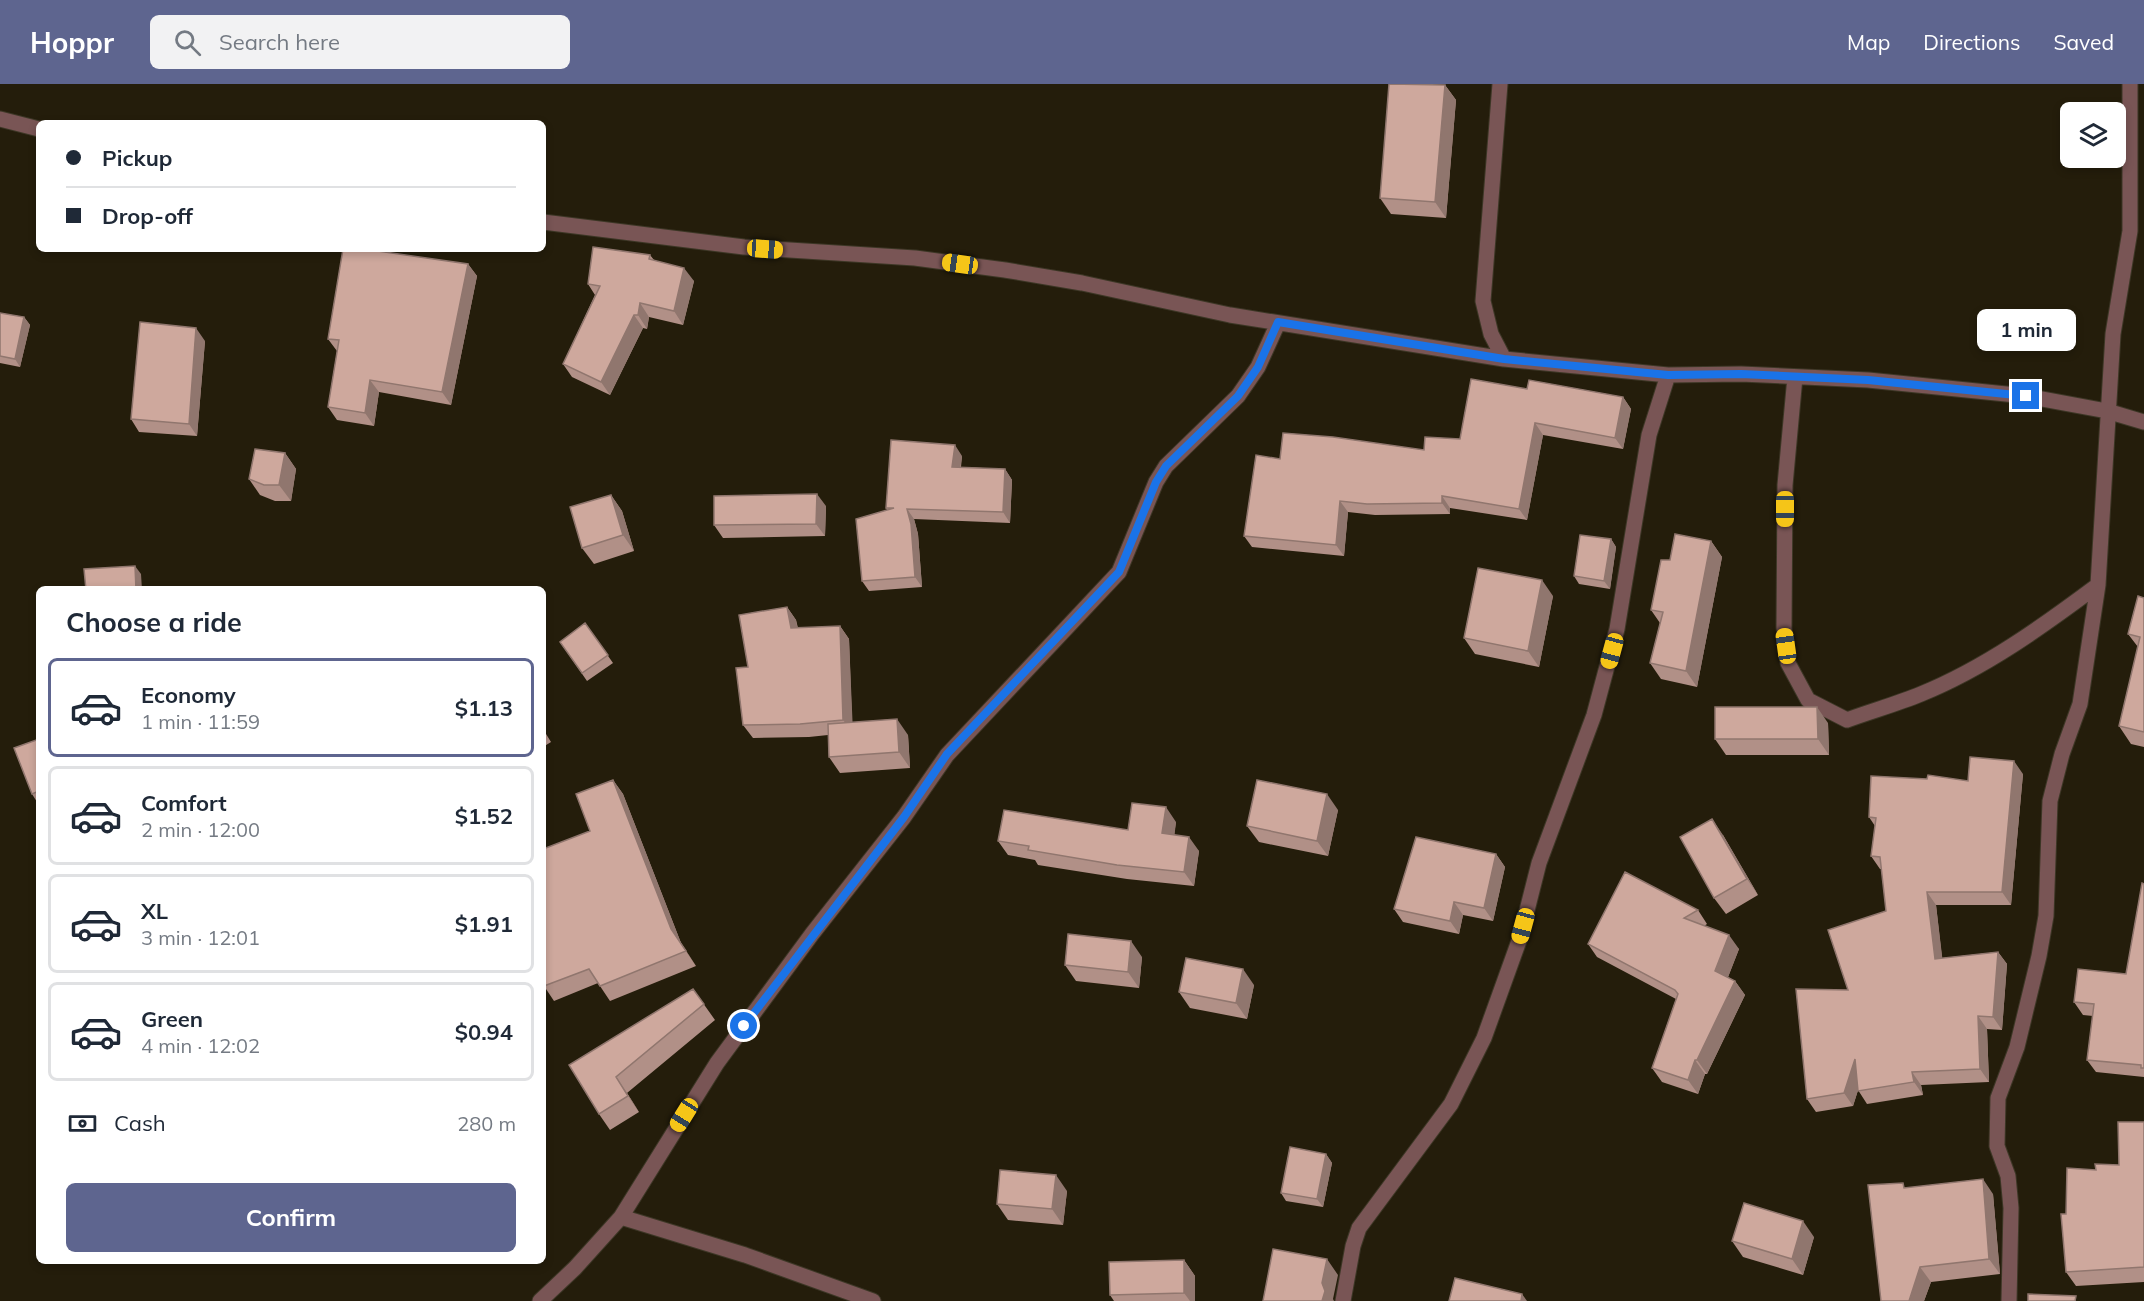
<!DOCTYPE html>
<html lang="en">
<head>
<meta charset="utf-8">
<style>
	:root { --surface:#fff; --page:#f2f2f3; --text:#1f2937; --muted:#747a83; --line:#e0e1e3; --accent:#5e658f }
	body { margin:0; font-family:Mulish,sans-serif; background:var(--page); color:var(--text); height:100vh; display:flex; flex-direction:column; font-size:22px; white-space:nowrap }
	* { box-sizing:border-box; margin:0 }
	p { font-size:20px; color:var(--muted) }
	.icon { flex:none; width:33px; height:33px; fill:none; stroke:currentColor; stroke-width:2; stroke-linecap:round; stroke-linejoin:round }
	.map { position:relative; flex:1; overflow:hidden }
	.side { position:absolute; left:36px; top:502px; width:510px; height:678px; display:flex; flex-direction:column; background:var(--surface); border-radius:9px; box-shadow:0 3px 9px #0003 }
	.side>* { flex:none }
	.top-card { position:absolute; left:36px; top:36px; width:510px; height:132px; border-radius:9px; box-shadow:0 3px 9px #0003; display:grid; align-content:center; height:132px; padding:0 30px; background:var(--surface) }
	.tools { position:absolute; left:2060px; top:18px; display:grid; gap:12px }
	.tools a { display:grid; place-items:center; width:66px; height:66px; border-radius:9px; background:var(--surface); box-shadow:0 3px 9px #0003; font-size:30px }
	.end { position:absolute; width:27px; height:27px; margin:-14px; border:8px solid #1a73e8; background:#fff; box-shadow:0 0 0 3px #fff }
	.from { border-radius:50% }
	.bubble { position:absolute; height:42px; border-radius:9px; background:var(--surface); box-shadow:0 3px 9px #0003; font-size:20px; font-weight:700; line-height:42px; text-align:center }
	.car { position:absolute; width:18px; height:36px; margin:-18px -9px; border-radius:8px; box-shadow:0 0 4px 2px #0007; background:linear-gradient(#f5c518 24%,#345 0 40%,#f5c518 0 76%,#345 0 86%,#f5c518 0) }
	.top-card b { display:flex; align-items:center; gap:21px; height:57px; font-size:22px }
	.top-card b+b { border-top:2px solid var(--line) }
	.top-card i { width:15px; height:15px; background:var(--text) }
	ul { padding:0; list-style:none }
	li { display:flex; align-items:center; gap:18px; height:99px; margin:0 12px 9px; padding:0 18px; border:3px solid var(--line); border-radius:9px }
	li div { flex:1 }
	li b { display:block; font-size:22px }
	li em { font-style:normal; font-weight:700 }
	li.active { border-color:var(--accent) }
	li>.icon { width:54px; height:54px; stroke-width:1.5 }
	h2 { padding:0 30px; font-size:27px; line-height:72px }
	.pay { display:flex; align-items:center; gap:15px; height:66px; padding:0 30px; font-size:22px }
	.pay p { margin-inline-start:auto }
	.cta { display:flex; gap:12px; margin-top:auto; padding:12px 30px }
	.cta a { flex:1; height:69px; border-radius:9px; background:var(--accent); color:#fff; font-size:24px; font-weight:700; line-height:69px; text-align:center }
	header { display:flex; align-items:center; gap:36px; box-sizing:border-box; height:84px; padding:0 30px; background:var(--accent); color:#fff }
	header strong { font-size:28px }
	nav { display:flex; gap:33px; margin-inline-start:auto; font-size:21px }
	.search { width:420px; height:54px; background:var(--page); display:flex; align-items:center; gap:15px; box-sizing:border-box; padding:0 21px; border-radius:9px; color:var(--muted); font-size:22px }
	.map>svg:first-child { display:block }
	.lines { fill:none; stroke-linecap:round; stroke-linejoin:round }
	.street-casing { stroke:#3d3726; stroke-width:17 }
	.street { stroke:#795555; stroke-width:15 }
	.wall { fill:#b19087 }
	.shaded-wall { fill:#90766e }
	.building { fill:#cea89d; stroke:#90766e; stroke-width:1.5 }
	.route { stroke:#1a73e8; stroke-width:8 }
</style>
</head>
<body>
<header>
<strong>Hoppr</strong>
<div class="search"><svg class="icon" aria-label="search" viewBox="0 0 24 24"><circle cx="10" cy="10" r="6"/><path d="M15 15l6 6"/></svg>Search here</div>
<nav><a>Map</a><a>Directions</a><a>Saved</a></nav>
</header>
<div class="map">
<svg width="2144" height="1217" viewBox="0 0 2144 1217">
	<rect width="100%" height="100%" fill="#241d0b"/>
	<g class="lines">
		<defs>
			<path id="street" d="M 1500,0 L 1483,217 L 1491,250 L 1504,275
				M 0,35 L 39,45
				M 543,138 L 744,163 L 915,174 L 1005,186 L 1082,199 L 1230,231 L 1504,275 L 1668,291 L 1741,290 L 1868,296 L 2026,312 L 2107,327 L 2144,338
				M 1795,293 L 1785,401 L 1784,544 L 1788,579 L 1808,616 L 1847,636 C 1871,627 1897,620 1921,610 C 1985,584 2043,542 2098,501
				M 621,1133 L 745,1171 L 873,1217
				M 540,1217 L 575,1184 L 621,1133 L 717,979 L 812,850 L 904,733 L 947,671 L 1119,488 L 1156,398 L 1166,382 L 1238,312 L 1258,283 L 1278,239
				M 1343,1217 L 1353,1162 L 1359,1144 L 1451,1020 L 1484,954 L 1520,854 L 1539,779 L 1594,631 L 1617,545 L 1649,351 L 1668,291
				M 2009,1217 L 2011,1124 L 2008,1092 L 1997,1062 L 1998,1014 L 2017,963 L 2039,872 L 2046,832 L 2050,717 L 2062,670 L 2080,620 L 2098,501 L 2113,250 L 2130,147 L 2130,0"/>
		</defs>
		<!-- street casing -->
		<use href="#street" class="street-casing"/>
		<!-- street -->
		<use href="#street" class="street"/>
	</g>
	<!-- wall -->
	<path class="wall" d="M 1445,1 L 1456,16 L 1446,134 L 1391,130 L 1380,114 Z
		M 650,171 L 654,176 L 694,197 L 683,241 L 649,233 L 647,245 L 643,244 L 610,311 L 572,293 L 563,280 L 595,211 L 588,200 Z
		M 468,180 L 477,192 L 451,321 L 379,308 L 374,342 L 337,336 L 328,323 L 337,267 L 328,255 Z
		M 0,229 L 24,233 L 30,241 L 20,283 L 0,279 Z
		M 205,257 L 197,352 L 139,348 L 131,335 Z
		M 1527,305 L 1623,313 L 1631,325 L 1623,365 L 1543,351 L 1527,436 L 1450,424 L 1450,430 L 1375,431 L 1348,428 L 1344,472 L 1252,463 L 1244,452 L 1280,375 L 1424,366 L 1460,355 Z
		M 285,369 L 296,385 L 291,417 L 275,417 L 260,411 L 249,395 Z
		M 962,372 L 961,383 L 1005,385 L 1012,396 L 1010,439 L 914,435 L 918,450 L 922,503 L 869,507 L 862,497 L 887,426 L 886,424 Z
		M 611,411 L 622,427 L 634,467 L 594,480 L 582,464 Z
		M 826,422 L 825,452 L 723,454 L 714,441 Z
		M 1611,455 L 1616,463 L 1610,505 L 1579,500 L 1574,492 Z
		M 1711,457 L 1722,473 L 1697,603 L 1661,595 L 1650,579 L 1660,539 L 1651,526 Z
		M 1553,512 L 1539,583 L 1475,570 L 1464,554 Z
		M 2144,514 L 2144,663 L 2131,660 L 2119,642 L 2138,563 L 2128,550 Z
		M 787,523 L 796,536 L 798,544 L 840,542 L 849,555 L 852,638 L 908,651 L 910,684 L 840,689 L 829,673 L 828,651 L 809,653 L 753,654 L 743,641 L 748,583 Z
		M 585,539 L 613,579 L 587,597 L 560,558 Z
		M 1828,639 L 1829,671 L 1726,671 L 1715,655 Z
		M 543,645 L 551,658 L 543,663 Z
		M 39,655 L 39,718 L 37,718 L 32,710 Z
		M 2023,690 L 2011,821 L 1936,821 L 1942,874 L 1998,868 L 2007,880 L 2002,946 L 1987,945 L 1989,998 L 1921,1001 L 1923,1011 L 1867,1020 L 1858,1006 L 1853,1022 L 1816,1028 L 1807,1015 L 1848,906 L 1886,827 L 1882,785 L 1880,785 L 1871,772 L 1875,742 L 1869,733 L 1927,695 L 1968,697 Z
		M 613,696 L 623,710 L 681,859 L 696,882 L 610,917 L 598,899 L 554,917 L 544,902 L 545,789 L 590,747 Z
		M 1338,726 L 1328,772 L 1259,758 L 1247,742 Z
		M 1176,738 L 1174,751 L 1199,767 L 1194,802 L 1127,795 L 1038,781 L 1035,776 L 1008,771 L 998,757 L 1128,746 Z
		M 1723,751 L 1758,811 L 1726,830 L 1714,814 Z
		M 1496,770 L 1505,783 L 1493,837 L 1463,831 L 1459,850 L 1403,838 L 1394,825 Z
		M 2144,800 L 2144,993 L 2096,988 L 2087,976 L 2093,932 L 2083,931 L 2074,918 L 2126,890 Z
		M 1698,826 L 1707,840 L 1704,842 L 1739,865 L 1728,893 L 1735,897 L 1745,911 L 1707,990 L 1705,990 L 1698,1010 L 1662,998 L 1652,984 L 1676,915 L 1597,873 L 1588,860 Z
		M 1142,873 L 1139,904 L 1076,897 L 1065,881 Z
		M 1254,901 L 1247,935 L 1190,924 L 1179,908 Z
		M 693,905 L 715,936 L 627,1009 L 639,1028 L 610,1046 L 599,1030 L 569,981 Z
		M 2144,1038 L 2144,1198 L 2076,1202 L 2066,1188 L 2066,1130 L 2096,1086 L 2119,1081 Z
		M 1326,1070 L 1332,1079 L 1323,1123 L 1286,1117 L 1281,1109 Z
		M 1906,1103 L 1993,1110 L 2000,1190 L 1931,1198 L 1924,1217 L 1881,1217 Z
		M 1067,1107 L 1063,1141 L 1008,1136 L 997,1120 Z
		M 1814,1153 L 1803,1191 L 1743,1173 L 1732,1157 Z
		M 1184,1176 L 1195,1192 L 1195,1217 L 1114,1217 L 1110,1211 Z"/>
	<!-- shaded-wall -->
	<path class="shaded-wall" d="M 1445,1 L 1456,16 L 1446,134 L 1435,118 Z
		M 468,180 L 477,192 L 451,321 L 442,308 Z
		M 684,184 L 694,197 L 683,241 L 674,227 Z
		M 640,219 L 649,233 L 647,245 L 638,231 Z
		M 634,231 L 643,244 L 610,311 L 601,298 Z
		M 24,233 L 30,241 L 20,283 L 15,275 Z
		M 196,244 L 205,257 L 197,352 L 189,340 Z
		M 370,296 L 379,308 L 374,342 L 365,329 Z
		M 1623,313 L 1631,325 L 1623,365 L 1615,354 Z
		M 1535,339 L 1543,351 L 1527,436 L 1519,425 Z
		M 955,361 L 962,372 L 959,393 L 952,383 Z
		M 285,369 L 296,385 L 291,417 L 279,401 Z
		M 1005,385 L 1012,396 L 1010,439 L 1003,428 Z
		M 817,410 L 826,422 L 825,452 L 816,440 Z
		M 611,411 L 622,427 L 634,467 L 623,451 Z
		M 1442,412 L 1450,424 L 1450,430 L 1442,419 Z
		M 1340,417 L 1348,428 L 1344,472 L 1336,461 Z
		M 907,425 L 914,435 L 918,450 L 922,503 L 915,493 Z
		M 1611,455 L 1616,463 L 1610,505 L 1604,497 Z
		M 1711,457 L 1722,473 L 1697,603 L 1686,587 Z
		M 135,482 L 141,490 L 142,506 L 136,506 Z
		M 1542,496 L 1553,512 L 1539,583 L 1528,567 Z
		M 787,523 L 796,536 L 800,558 L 791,544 Z
		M 840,542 L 849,555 L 853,649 L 843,636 Z
		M 1817,623 L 1828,639 L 1829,671 L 1818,655 Z
		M 897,635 L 908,651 L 910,684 L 899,668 Z
		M 2014,677 L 2023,690 L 2011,821 L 2002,808 Z
		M 613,696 L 623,710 L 681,859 L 696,882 L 671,845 Z
		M 1327,710 L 1338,726 L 1328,772 L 1317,757 Z
		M 1166,723 L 1176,738 L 1173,764 L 1162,749 Z
		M 1712,735 L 1723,751 L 1758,811 L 1747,795 Z
		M 1189,753 L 1199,767 L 1194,802 L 1184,788 Z
		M 1496,770 L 1505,783 L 1493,837 L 1484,824 Z
		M 1927,808 L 1936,821 L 1944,888 L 1935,875 Z
		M 1454,818 L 1463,831 L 1459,850 L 1450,837 Z
		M 1729,851 L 1739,865 L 1725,901 L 1715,887 Z
		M 1131,857 L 1142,873 L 1139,904 L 1128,888 Z
		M 1998,868 L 2007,880 L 2002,946 L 1993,933 Z
		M 1243,885 L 1254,901 L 1247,935 L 1236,919 Z
		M 1735,897 L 1745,911 L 1707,990 L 1697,976 Z
		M 1978,932 L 1987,945 L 1989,998 L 1980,985 Z
		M 1855,975 L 1864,988 L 1853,1022 L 1844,1009 Z
		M 1695,976 L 1705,990 L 1698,1010 L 1688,996 Z
		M 1912,988 L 1921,1001 L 1923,1011 L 1914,998 Z
		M 616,993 L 627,1009 L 639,1028 L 628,1012 Z
		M 1326,1070 L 1332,1079 L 1323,1123 L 1317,1115 Z
		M 1056,1091 L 1067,1107 L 1063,1141 L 1052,1125 Z
		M 1983,1095 L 1993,1110 L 2000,1190 L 1989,1175 Z
		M 1803,1137 L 1814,1153 L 1803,1191 L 1792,1175 Z
		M 1327,1175 L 1338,1191 L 1333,1215 L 1334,1217 L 1322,1217 L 1322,1199 Z
		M 1184,1176 L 1195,1192 L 1195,1217 L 1190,1217 L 1184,1209 Z
		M 1920,1183 L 1931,1198 L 1924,1217 L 1909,1217 Z
		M 1522,1210 L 1527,1217 L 1521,1217 Z"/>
	<!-- building -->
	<path class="building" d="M 1389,0 L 1445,1 L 1435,118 L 1380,114 Z
		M 593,163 L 650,171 L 649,175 L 684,184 L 674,227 L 640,219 L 638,231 L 634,231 L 601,298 L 563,280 L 600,202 L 588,200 Z
		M 343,165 L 364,165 L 468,180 L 442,308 L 370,296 L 365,329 L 328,323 L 339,256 L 328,255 Z
		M 0,229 L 24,233 L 15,275 L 0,272 Z
		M 140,238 L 196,244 L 189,340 L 131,335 Z
		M 1471,295 L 1527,305 L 1529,296 L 1623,313 L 1615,354 L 1535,339 L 1519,425 L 1442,412 L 1442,419 L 1367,420 L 1340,417 L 1336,461 L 1244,452 L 1256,371 L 1280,375 L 1283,349 L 1333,353 L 1424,366 L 1425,353 L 1460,355 Z
		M 891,356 L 955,361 L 952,383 L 1005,385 L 1003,428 L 907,425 L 911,440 L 915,493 L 862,497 L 856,435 L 894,424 L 886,424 Z
		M 255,365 L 285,369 L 279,401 L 264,401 L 249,395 Z
		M 817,410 L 816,440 L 714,441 L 714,412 Z
		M 611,411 L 623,451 L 582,464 L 570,423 Z
		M 1675,450 L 1711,457 L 1686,587 L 1650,579 L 1663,528 L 1651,526 L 1661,476 L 1670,476 Z
		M 1580,451 L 1611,455 L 1604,497 L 1574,492 Z
		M 135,482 L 136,506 L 86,506 L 84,485 Z
		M 1478,484 L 1542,496 L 1528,567 L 1464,554 Z
		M 2138,512 L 2144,514 L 2144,648 L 2119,642 L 2140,553 L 2128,550 Z
		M 787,523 L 791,544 L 840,542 L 843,636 L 800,640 L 743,641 L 736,584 L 748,583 L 739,531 Z
		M 585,539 L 608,571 L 582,589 L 560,558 Z
		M 1715,623 L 1817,623 L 1818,655 L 1715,655 Z
		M 897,635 L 899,668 L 829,673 L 828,640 Z
		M 39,655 L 39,707 L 32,710 L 14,664 Z
		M 1970,673 L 2014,677 L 2002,808 L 1927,808 L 1935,875 L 1998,868 L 1993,933 L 1978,932 L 1980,985 L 1912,988 L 1914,998 L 1858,1007 L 1855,975 L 1844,1009 L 1807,1015 L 1796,905 L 1848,906 L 1828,846 L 1886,827 L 1880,773 L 1871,772 L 1876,734 L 1869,733 L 1871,692 L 1927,695 L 1928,691 L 1968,697 Z
		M 613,696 L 671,845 L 686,867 L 600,902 L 589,885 L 544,902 L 543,899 L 543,790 L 545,789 L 543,784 L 543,765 L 590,747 L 576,710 Z
		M 1257,696 L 1327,710 L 1317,757 L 1247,742 Z
		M 1132,719 L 1166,723 L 1162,749 L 1189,753 L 1184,788 L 1117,781 L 1028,766 L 1029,762 L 998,757 L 1004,726 L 1128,746 Z
		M 1712,735 L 1747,795 L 1714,814 L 1680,753 Z
		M 1416,753 L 1496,770 L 1484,824 L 1454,818 L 1450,837 L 1394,825 Z
		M 1625,788 L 1698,826 L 1684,834 L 1729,851 L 1715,887 L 1735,897 L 1697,976 L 1695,976 L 1688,996 L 1652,984 L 1678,910 L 1675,906 L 1588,860 Z
		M 2142,799 L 2144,800 L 2144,984 L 2141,984 L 2141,981 L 2087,976 L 2094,920 L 2074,918 L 2078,885 L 2126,890 Z
		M 1068,850 L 1131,857 L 1128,888 L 1065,881 Z
		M 1186,874 L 1243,885 L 1236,919 L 1179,908 Z
		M 693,905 L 704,920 L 616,993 L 628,1012 L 599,1030 L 569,981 Z
		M 2118,1038 L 2144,1038 L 2144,1183 L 2066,1188 L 2061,1130 L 2066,1130 L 2067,1084 L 2096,1086 L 2095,1080 L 2119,1081 Z
		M 1290,1063 L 1326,1070 L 1317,1115 L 1281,1109 Z
		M 1000,1086 L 1056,1091 L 1052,1125 L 997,1120 Z
		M 1983,1095 L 1989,1175 L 1920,1183 L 1909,1217 L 1881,1217 L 1868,1101 L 1903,1099 L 1904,1104 Z
		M 1744,1119 L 1803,1137 L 1792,1175 L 1732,1157 Z
		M 1273,1165 L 1327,1175 L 1322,1199 L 1325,1207 L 1322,1217 L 1263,1217 Z
		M 1184,1176 L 1184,1209 L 1110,1211 L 1109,1178 Z
		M 1455,1194 L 1522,1210 L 1521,1217 L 1449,1217 Z
		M 2028,1210 L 2076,1212 L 2075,1217 L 2028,1217 Z"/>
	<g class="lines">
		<!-- route -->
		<path class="route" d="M 744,942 L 904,733 L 947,670 L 1119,488 L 1156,398 L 1166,382 L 1238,312 L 1258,283 L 1278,238 L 1504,275 L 1668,291 L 1741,290 L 1868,296 L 2026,312"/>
	</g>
</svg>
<div class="tools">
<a><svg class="icon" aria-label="layers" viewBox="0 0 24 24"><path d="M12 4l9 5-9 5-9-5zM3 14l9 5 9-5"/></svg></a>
</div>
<i class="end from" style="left:744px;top:942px"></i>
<i class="end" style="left:2026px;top:312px"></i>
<div class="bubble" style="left:1977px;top:225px;width:99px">1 min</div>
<i class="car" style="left:765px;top:165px;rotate:94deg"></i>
<i class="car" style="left:960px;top:180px;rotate:278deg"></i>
<i class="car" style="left:1785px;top:425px;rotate:180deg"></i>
<i class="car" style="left:1786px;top:562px;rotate:352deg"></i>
<i class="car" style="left:1612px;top:567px;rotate:195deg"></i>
<i class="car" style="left:1523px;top:842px;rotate:195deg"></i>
<i class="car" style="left:684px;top:1031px;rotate:212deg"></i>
<div class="top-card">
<b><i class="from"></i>Pickup</b>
<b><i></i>Drop-off</b>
</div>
<section class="side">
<h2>Choose a ride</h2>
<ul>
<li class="active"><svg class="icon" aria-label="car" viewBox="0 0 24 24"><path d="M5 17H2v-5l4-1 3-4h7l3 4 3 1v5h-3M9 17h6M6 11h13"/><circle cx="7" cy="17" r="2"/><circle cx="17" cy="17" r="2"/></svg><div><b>Economy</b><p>1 min · 11:59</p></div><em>$1.13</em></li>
<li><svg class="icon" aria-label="car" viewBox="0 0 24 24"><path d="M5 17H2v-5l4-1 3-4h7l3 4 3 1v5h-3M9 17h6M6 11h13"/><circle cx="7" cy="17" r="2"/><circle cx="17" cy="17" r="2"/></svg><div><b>Comfort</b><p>2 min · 12:00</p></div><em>$1.52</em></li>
<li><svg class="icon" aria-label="car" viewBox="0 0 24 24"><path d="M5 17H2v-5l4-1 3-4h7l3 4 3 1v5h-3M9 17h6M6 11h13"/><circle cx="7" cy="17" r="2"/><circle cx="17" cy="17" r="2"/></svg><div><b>XL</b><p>3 min · 12:01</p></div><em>$1.91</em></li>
<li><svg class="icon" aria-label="car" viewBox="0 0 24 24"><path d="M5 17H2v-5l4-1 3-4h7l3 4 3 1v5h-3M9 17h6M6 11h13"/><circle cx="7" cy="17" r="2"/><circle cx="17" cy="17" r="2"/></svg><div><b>Green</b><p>4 min · 12:02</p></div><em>$0.94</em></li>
</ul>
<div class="pay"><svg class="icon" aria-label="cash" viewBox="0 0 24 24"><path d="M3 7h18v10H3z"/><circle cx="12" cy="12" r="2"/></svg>Cash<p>280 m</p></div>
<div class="cta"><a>Confirm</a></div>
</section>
</div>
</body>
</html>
